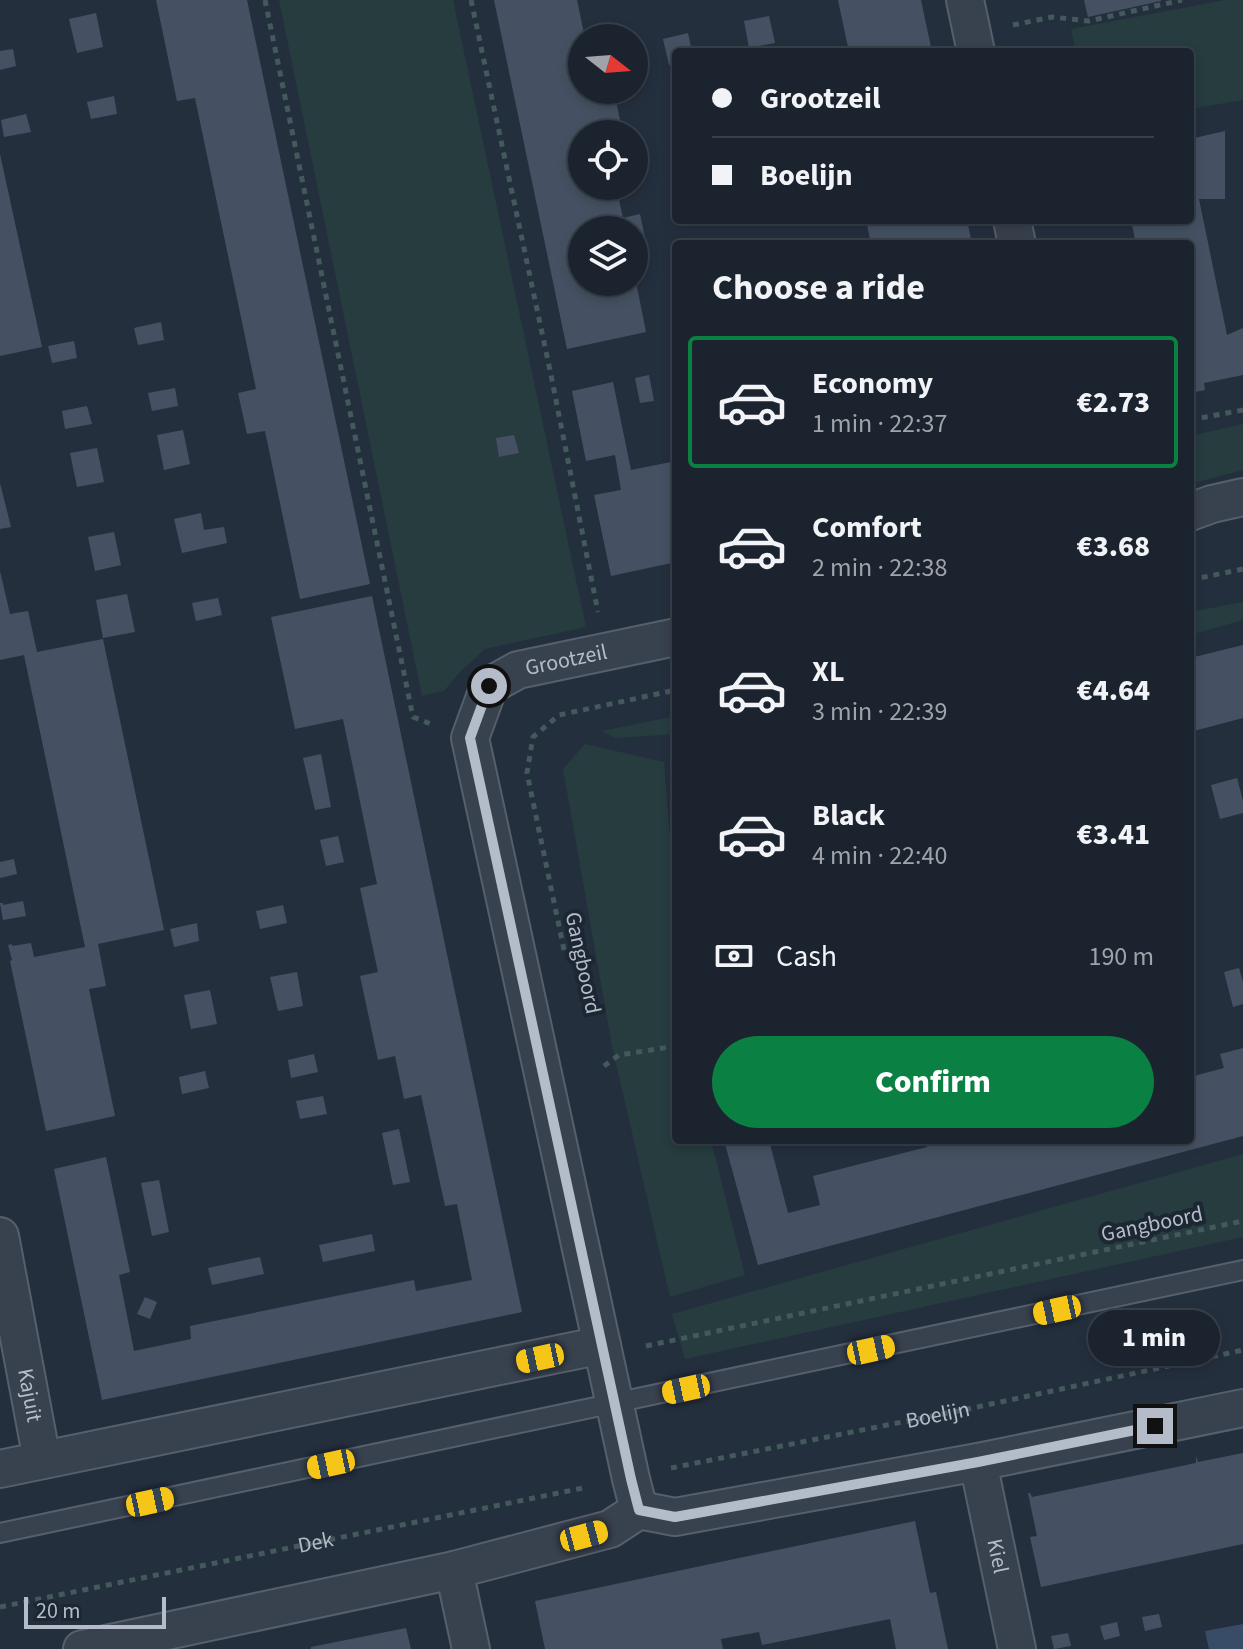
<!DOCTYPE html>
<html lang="en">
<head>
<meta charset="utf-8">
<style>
	:root { --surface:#1b232e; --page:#242b36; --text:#f1f3f6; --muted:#a0a4aa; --line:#39404a; --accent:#0b8043 }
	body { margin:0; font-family:"Source Sans 3",sans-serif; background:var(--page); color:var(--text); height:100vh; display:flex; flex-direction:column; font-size:30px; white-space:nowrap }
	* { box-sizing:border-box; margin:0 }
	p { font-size:26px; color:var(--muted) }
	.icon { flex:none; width:44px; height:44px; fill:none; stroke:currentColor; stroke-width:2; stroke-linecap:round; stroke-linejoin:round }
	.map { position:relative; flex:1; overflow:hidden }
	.side { position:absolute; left:672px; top:240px; width:522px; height:904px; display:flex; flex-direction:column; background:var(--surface); border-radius:8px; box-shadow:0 4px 12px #0003,0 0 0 2px var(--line) }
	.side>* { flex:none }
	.banner { position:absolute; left:672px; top:48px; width:522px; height:176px; border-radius:8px; box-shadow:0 4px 12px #0003,0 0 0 2px var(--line); display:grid; align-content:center; height:176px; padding:0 40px; background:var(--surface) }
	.needle { width:52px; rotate:107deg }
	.tools { position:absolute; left:568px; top:24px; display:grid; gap:16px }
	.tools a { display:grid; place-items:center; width:80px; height:80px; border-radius:50%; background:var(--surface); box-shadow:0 4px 12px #0003,0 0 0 2px var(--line); font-size:40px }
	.scale { position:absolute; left:24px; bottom:20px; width:142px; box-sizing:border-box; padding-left:8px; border:4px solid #b4bcc9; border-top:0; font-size:22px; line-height:28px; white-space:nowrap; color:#b4bcc9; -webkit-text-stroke:6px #1d2633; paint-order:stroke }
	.end { position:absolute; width:36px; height:36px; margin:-18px; border:10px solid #b4bcc9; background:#111; box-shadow:0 0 0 4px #111 }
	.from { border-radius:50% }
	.bubble { position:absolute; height:56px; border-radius:28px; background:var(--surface); box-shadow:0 4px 12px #0003,0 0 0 2px var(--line); font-size:26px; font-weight:800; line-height:56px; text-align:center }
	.car { position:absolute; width:24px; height:48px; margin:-24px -12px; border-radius:10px; box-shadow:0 0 6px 2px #0007; background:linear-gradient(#f5c518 24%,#345 0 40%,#f5c518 0 76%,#345 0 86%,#f5c518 0) }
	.banner b { display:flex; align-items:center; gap:28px; height:76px; font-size:30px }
	.banner b+b { border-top:2px solid var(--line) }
	.banner i { width:20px; height:20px; background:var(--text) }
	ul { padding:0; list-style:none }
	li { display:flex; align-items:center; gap:24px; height:132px; margin:0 16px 12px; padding:0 24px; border:4px solid transparent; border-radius:8px }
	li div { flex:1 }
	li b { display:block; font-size:30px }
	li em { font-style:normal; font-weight:800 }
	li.current { border-color:var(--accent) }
	li>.icon { width:72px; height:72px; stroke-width:1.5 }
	h2 { padding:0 40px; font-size:36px; line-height:96px }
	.pay { display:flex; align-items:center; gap:20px; height:88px; padding:0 40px; font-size:30px }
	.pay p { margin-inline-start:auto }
	.button { display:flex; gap:16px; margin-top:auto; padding:16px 40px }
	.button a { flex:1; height:92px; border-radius:48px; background:var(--accent); color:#fff; font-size:32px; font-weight:800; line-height:92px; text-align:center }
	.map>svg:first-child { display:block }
	.green { fill:#263c3f }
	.water { fill:#394c67 }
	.building { fill:#455162 }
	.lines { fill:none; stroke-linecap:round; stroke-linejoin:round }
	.service-casing { stroke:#565f6c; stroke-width:22 }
	.minor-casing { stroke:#565f6c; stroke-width:40 }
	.path { stroke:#44595c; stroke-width:5; stroke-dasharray:6 6; stroke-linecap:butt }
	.service { stroke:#38414e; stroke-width:18 }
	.minor { stroke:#38414e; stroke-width:36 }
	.route { stroke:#b4bcc9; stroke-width:10 }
	.labels { text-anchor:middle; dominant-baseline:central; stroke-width:8; stroke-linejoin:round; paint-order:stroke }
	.street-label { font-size:22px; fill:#b4bcc9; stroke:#1d2633 }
</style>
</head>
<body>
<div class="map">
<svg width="1243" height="1649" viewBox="0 0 1243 1649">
	<rect width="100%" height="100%" fill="#242f3e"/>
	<!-- green -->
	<path class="green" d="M 279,0 L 453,0 L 586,627 L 485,649 L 459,673 L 444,691 L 422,696 Z
		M 1225,0 L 1243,0 L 1243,100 L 1190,109 L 1190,52 L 1076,52 L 1071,29 Z
		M 1243,424 L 1243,470 L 1190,484 L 1190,436 Z
		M 1243,602 L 1243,620 L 1190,635 L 1190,612 Z
		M 676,716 L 676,734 L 616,738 L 602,731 Z
		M 585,744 L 664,762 L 676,913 L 676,1140 L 711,1140 L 745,1275 L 670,1297 L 612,1046 L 563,769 Z
		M 1243,1154 L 1243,1237 L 685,1359 L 672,1314 Z"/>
	<!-- water -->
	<path class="water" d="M 1243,1624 L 1243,1649 L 1209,1649 L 1205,1631 Z"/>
	<!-- building -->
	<path class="building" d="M 156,0 L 247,0 L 370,584 L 300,599 L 265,431 L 247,434 L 238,393 L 256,389 L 195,98 L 177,101 Z
		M 494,0 L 577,0 L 585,38 L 582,38 L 582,90 L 596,90 L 599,105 L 616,101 L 623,134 L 582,134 L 582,186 L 616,186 L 623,218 L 640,214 L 648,252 L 634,255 L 634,230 L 582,230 L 582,282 L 636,282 L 646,332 L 567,349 Z
		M 838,0 L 921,0 L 932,52 L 849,52 Z
		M 1084,0 L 1161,0 L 1161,1 L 1088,17 Z
		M 96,13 L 103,47 L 77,53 L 69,19 Z
		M 769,16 L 775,43 L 749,48 L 744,21 Z
		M 688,33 L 692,52 L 676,52 L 676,64 L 669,65 L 663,39 Z
		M 13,49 L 16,66 L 0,70 L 0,51 Z
		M 114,96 L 117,114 L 91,119 L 87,102 Z
		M 26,114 L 31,132 L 4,137 L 1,120 Z
		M 1225,131 L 1225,199 L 1199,199 L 1227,335 L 1243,328 L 1243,375 L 1204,383 L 1205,390 L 1190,393 L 1190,244 L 1136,244 L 1131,220 L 1190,220 L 1190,139 Z
		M 0,154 L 42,347 L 0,356 Z
		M 866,220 L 967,220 L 972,244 L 871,244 Z
		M 161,322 L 164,340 L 138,345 L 134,328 Z
		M 74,341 L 77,358 L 52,363 L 48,346 Z
		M 649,375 L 654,401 L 640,403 L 635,378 Z
		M 613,382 L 631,470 L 676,461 L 676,562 L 611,576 L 594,495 L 621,490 L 615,455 L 586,461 L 572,391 Z
		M 175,388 L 178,406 L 152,411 L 148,393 Z
		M 87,406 L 92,424 L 65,429 L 62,411 Z
		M 183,430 L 190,464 L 164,470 L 157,435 Z
		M 514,435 L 519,453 L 499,457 L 496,438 Z
		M 97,448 L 104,482 L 77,487 L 70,453 Z
		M 0,483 L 11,527 L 0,529 Z
		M 201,513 L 204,530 L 224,527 L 227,543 L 182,553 L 174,519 Z
		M 114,532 L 121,565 L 95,571 L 88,537 Z
		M 0,571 L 10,614 L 28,611 L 37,652 L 103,639 L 164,930 L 98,944 L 106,986 L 89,989 L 115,1116 L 46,1131 L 10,961 L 12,960 L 8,945 L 12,944 L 12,946 L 31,943 L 34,957 L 85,947 L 24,655 L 0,660 Z
		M 127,594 L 135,632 L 103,638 L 96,600 Z
		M 372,596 L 522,1312 L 102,1400 L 54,1169 L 106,1157 L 130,1272 L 119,1275 L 134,1351 L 191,1339 L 190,1326 L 414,1280 L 416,1291 L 472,1280 L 457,1204 L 445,1206 L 421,1095 L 404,1099 L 395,1056 L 378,1060 L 360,976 L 378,972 L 360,888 L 377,884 L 343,719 L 295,729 L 271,617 Z
		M 218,598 L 222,615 L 196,621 L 192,603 Z
		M 1243,645 L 1243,718 L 1190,732 L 1190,658 Z
		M 321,754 L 331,807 L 315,810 L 303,758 Z
		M 1237,778 L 1243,801 L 1243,813 L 1220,819 L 1211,785 Z
		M 338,836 L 344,862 L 326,866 L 320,840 Z
		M 14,859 L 17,874 L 0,878 L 0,862 Z
		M 23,901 L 26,916 L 3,920 L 0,903 L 3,903 L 3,905 Z
		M 283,905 L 287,923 L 260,929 L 256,911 Z
		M 197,923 L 199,941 L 174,947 L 170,929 Z
		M 1239,968 L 1243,982 L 1243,1004 L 1233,1007 L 1224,972 Z
		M 297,972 L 303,1006 L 278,1011 L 270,977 Z
		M 210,990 L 217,1024 L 191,1029 L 184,995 Z
		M 1243,1048 L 1243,1136 L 758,1265 L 724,1140 L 769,1140 L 788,1213 L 820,1205 L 813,1176 L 927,1147 L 925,1140 L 1190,1140 L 1190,1077 L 1224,1068 L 1220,1054 Z
		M 314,1054 L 318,1072 L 291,1078 L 288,1060 Z
		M 205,1071 L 209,1088 L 182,1094 L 179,1077 Z
		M 323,1096 L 327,1114 L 300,1119 L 296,1101 Z
		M 399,1129 L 410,1182 L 393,1185 L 382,1133 Z
		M 159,1180 L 169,1232 L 152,1236 L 141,1183 Z
		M 372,1234 L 375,1251 L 323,1262 L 319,1245 Z
		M 260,1257 L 264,1274 L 212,1285 L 208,1268 Z
		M 145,1297 L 157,1302 L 150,1319 L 137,1314 Z
		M 1243,1453 L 1243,1544 L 1041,1587 L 1030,1537 L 1037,1536 L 1028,1493 L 1030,1493 L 1032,1497 L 1196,1463 L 1196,1456 L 1198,1462 Z
		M 915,1521 L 930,1593 L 936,1592 L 948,1649 L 896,1649 L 890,1619 L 762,1645 L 759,1632 L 721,1639 L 723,1649 L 545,1649 L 535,1601 Z
		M 1159,1614 L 1162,1627 L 1145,1631 L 1142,1617 Z
		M 1117,1622 L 1120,1636 L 1104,1640 L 1100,1626 Z
		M 406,1628 L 411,1649 L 311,1649 L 311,1647 Z
		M 1068,1633 L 1071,1646 L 1054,1649 L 1051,1636 Z"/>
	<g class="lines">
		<defs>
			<path id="service" d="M 0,1533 L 1243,1270"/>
			<g id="minor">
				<path d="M 965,0 L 976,52"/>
				<path d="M 1012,220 L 1017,244"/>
				<path d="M 1190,512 L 1212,504 L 1243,497"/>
				<path id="s3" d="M 0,1236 L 42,1460"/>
				<path id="s4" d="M 978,1462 L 1017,1649"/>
				<path d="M 0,1469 L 602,1345"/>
				<path id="s5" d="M 639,1510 L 631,1479 L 470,738 L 489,686 L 518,670 L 676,637"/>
				<path d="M 639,1510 L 675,1517 L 978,1462 L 1243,1408"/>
				<path d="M 454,1570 L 471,1649"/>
				<path d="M 82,1649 L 454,1570 L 610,1529 L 639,1510"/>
			</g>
		</defs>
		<!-- service casing -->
		<use href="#service" class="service-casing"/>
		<!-- minor casing -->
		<use href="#minor" class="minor-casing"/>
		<!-- path -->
		<g class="path">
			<path d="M 265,0 L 413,717 L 431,724"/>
			<path d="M 471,0 L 551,375 L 598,612"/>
			<path d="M 1013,25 L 1052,17 L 1089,21 L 1182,0"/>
			<path d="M 1190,420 L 1243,410"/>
			<path d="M 1190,580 L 1243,569"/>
			<path d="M 564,950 L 527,773 L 533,737 L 559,715 L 676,690"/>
			<path d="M 604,1066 L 619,1055 L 676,1046"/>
			<path d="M 646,1346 L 1243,1221"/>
			<path id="s1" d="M 671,1468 L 968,1409 L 1243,1350"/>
			<path id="s2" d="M 0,1607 L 583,1488"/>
		</g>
		<!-- service -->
		<use href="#service" class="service"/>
		<!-- minor -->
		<use href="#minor" class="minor"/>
	</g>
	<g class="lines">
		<!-- route -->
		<path class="route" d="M 489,686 L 470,738 L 631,1479 L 639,1510 L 675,1517 L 978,1462 L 1155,1426"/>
	</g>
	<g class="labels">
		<!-- street labels -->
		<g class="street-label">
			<text stroke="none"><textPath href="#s5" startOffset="928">Grootzeil</textPath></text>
			<text transform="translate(583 963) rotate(78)">Gangboord</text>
			<text transform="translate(1152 1224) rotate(-12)">Gangboord</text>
			<text stroke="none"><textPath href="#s3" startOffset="162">Kajuit</textPath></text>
			<text stroke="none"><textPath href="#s1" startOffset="272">Boelijn</textPath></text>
			<text stroke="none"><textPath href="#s2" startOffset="322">Dek</textPath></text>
			<text stroke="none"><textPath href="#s4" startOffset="96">Kiel</textPath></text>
		</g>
	</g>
</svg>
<div class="tools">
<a><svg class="needle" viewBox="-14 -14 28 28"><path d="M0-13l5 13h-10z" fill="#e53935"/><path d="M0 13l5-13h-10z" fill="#a0a4aa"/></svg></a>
<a><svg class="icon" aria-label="locate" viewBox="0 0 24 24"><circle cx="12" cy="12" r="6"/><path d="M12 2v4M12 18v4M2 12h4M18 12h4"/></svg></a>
<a><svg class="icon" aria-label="layers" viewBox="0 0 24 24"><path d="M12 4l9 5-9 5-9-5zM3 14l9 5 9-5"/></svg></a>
</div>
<div class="scale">20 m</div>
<i class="end from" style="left:489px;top:686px"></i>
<i class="end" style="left:1155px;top:1426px"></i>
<div class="bubble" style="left:1088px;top:1310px;width:132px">1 min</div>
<i class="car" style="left:1057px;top:1310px;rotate:258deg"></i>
<i class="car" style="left:871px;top:1350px;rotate:78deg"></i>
<i class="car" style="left:540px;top:1358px;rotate:258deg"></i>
<i class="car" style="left:686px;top:1389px;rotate:258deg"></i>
<i class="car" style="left:331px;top:1464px;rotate:258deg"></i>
<i class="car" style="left:150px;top:1502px;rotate:78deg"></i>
<i class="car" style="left:584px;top:1536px;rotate:75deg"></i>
<div class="banner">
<b><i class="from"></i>Grootzeil</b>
<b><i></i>Boelijn</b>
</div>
<section class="side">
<h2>Choose a ride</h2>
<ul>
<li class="current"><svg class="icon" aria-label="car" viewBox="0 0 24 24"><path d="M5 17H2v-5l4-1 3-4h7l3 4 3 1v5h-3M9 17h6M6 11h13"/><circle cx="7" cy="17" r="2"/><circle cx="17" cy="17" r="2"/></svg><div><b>Economy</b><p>1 min · 22:37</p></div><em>€2.73</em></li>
<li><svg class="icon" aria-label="car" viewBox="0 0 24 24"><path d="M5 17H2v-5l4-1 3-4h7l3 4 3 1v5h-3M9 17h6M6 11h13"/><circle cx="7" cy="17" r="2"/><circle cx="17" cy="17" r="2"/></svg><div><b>Comfort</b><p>2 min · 22:38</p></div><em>€3.68</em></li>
<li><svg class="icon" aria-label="car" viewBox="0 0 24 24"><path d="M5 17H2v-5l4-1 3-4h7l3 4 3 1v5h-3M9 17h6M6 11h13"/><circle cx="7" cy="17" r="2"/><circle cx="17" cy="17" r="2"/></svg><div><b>XL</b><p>3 min · 22:39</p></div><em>€4.64</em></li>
<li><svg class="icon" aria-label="car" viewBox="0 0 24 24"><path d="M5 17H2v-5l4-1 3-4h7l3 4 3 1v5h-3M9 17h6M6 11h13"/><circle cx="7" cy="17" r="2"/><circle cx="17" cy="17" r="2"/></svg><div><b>Black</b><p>4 min · 22:40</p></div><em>€3.41</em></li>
</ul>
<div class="pay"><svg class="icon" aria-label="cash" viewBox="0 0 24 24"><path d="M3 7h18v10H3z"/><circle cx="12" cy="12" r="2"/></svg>Cash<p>190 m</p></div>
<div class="button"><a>Confirm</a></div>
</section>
</div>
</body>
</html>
